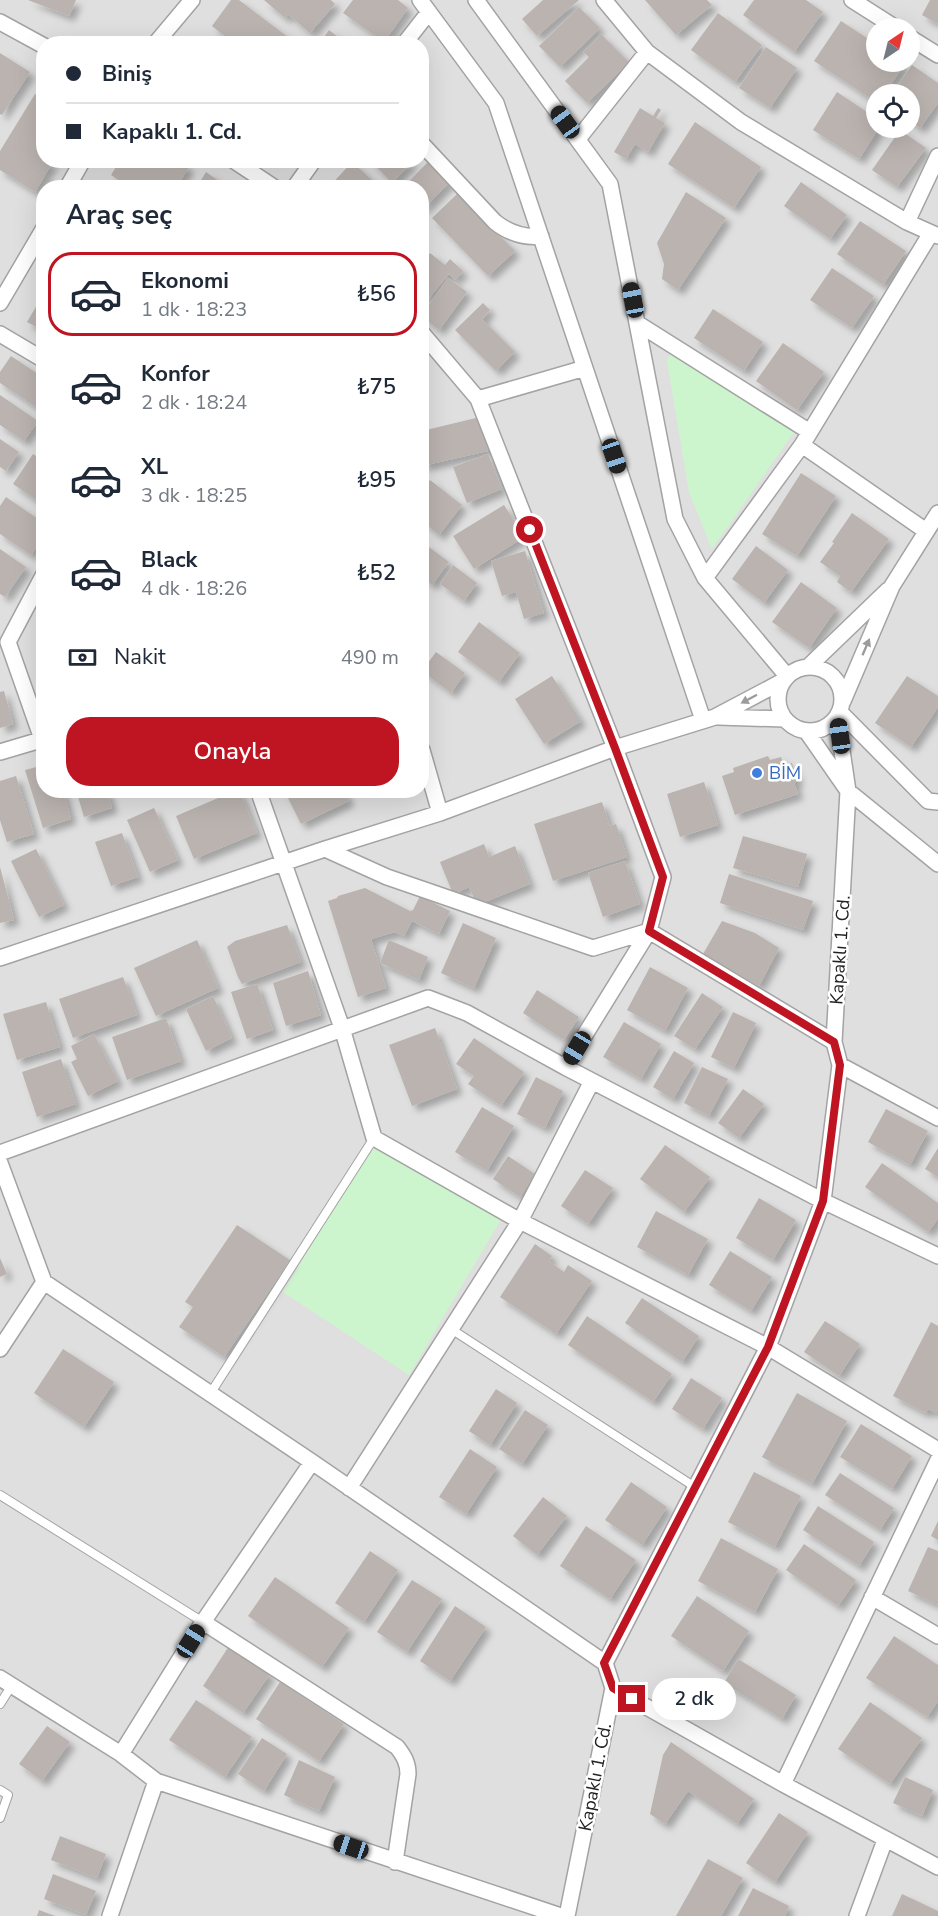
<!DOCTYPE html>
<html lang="tr">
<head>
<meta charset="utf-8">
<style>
	:root { --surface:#fff; --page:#f6f6f7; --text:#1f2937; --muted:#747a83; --line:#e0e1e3; --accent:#bf1422 }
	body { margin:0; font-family:"Nunito Sans",sans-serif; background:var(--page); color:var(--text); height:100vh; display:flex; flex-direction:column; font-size:22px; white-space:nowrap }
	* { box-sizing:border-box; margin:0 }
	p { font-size:20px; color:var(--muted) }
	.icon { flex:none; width:33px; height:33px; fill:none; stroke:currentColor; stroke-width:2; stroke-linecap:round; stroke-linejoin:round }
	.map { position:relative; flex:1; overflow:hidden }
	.sheet { position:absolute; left:36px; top:180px; width:393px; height:618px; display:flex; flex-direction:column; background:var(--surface); border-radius:24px; box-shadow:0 6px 24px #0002 }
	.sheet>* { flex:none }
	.top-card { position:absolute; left:36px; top:36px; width:393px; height:132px; border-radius:24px; box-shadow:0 6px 24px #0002; display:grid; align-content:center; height:132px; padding:0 30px; background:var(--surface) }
	.needle { width:39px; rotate:35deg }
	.controls { position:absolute; left:866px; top:18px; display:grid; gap:12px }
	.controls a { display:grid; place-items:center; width:54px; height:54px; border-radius:50%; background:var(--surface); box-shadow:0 6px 24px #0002; font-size:30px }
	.end { position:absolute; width:27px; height:27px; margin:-14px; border:8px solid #bf1422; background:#fff; box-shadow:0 0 0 3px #fff }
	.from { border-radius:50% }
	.bubble { position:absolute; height:42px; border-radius:21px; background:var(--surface); box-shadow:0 6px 24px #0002; font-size:20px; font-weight:600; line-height:42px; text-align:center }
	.car { position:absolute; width:18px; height:36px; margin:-18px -9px; border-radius:8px; box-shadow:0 0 4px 2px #0007; background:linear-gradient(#222 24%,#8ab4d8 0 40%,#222 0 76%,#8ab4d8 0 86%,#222 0) }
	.top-card b { display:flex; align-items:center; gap:21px; height:57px; font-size:22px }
	.top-card b+b { border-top:2px solid var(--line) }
	.top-card i { width:15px; height:15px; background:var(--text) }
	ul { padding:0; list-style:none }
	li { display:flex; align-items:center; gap:18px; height:84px; margin:0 12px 9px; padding:0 18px; border:3px solid transparent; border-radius:24px }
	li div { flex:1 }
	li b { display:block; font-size:22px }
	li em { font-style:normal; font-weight:600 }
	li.selected { border-color:var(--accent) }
	li>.icon { width:54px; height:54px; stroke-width:1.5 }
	h2 { padding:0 30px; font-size:27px; line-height:72px }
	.pay { display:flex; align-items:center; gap:15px; height:66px; padding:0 30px; font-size:22px }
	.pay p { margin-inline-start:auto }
	.button { display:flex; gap:12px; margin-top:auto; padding:12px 30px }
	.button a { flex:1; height:69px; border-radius:24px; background:var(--accent); color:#fff; font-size:24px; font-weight:600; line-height:69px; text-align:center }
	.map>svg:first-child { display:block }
	.residential { fill:#e0dfdf; fill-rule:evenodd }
	.park { fill:#cdf5cd }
	.building { fill:#bab3af; filter:url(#shadow) }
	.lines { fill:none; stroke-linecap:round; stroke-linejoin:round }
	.lane-casing { stroke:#a3a3a3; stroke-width:10 }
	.street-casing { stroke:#a3a3a3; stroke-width:18 }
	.lane { stroke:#fff; stroke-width:8 }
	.street { stroke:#fff; stroke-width:15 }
	.oneway { fill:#9c9c9c }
	.route { stroke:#bf1422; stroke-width:8 }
	.shop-dot { fill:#3f7fe0; stroke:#fff; stroke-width:2 }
	.labels { text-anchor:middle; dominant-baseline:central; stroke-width:5; stroke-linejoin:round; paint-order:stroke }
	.shop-label { font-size:18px; fill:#366cbe; stroke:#fff; text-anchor:start }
	.street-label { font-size:18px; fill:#222; stroke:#fff }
</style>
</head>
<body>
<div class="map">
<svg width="938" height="1916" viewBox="0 0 938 1916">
	<defs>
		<filter id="shadow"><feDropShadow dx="5.5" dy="5.5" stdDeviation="3" flood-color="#0004"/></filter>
	</defs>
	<rect width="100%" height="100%" fill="#f1eeea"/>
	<!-- residential -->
	<path class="residential" d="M 0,0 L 938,0 L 938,1916 L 0,1916 ZM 876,28 L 909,28 L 909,62 L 876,62 ZM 44,44 L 422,44 L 422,160 L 44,160 ZM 876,94 L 909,94 L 909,128 L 876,128 ZM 44,188 L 422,188 L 422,790 L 44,790 Z"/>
	<!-- park -->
	<path class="park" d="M 671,353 L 682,355 L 794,432 L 712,549 L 689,492 L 667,361 Z
		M 371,1147 L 503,1216 L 409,1375 L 283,1292 Z"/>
	<!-- building -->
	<path class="building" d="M 28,0 L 76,0 L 69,16 Z
		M 231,0 L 239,0 L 297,44 L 235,44 L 212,26 Z
		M 264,0 L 331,0 L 335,4 L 310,33 L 288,14 L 285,18 Z
		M 353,0 L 398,0 L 408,8 L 384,42 L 343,13 Z
		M 543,0 L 579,0 L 537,36 L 522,19 Z
		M 645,0 L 707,0 L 712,5 L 676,35 Z
		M 754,0 L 806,0 L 823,12 L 794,52 L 743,15 Z
		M 930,0 L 938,0 L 938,24 L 922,15 Z
		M 579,7 L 600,28 L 560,67 L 539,46 Z
		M 718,13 L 762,45 L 735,82 L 691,50 Z
		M 841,21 L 876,44 L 876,62 L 903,62 L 905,63 L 885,94 L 876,94 L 876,102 L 814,61 Z
		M 329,30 L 347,44 L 319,44 Z
		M 601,34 L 629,62 L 587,103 L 565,81 L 589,57 L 583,52 Z
		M 766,47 L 797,68 L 770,108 L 739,88 Z
		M 0,53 L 30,72 L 2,115 L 0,114 Z
		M 912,65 L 938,83 L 938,103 L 920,128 L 909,120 L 909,94 L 892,94 Z
		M 44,88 L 44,160 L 54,160 L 35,192 L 0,170 L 0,151 L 35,94 L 39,96 Z
		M 837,92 L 876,118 L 876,128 L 879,128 L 859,159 L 813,130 Z
		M 640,108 L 653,116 L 658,108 L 661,110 L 656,118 L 665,123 L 648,152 L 635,144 L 626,159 L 614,152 Z
		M 695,122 L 761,167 L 734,208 L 668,164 Z
		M 900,130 L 926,148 L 897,187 L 872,170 Z
		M 120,160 L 178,160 L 189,167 L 176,188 L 130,188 L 111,175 Z
		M 370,160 L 414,160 L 392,183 Z
		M 429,161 L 450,182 L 422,210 L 422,188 L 402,188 Z
		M 352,162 L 381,188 L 328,188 Z
		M 206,172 L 229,188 L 196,188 Z
		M 801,182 L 847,215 L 830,239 L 784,206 Z
		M 686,192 L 726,218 L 678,290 L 662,279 L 664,264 L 657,243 Z
		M 458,193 L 515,251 L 488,276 L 432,218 Z
		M 860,221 L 906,251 L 883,285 L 837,254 Z
		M 430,253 L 445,265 L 450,259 L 463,271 L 455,280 L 449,274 L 422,306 L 422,263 Z
		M 832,268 L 874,296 L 852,328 L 810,300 Z
		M 448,278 L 467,292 L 439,330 L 422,317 L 422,315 Z
		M 44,293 L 44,331 L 27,322 Z
		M 483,303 L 490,310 L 482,319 L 515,352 L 496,371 L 455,330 Z
		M 713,309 L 763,342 L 744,371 L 694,338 Z
		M 783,343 L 824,372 L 797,410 L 756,381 Z
		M 11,356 L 44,378 L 42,411 L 0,383 L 0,372 Z
		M 0,395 L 38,421 L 24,441 L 0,425 Z
		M 480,417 L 488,451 L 422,466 L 422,431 Z
		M 0,439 L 19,452 L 6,471 L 0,467 Z
		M 33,454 L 44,461 L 44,505 L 13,484 Z
		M 488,454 L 502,489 L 467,503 L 453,467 Z
		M 801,473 L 836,496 L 797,556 L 762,534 Z
		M 430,480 L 462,505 L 439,535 L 422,521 L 422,491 Z
		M 6,497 L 44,523 L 44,536 L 31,555 L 0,534 L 0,506 Z
		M 504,505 L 524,537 L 474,569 L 453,536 Z
		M 852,513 L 889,539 L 851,592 L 837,582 L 840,576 L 820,562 L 834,543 L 832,542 Z
		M 422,542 L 449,562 L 432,585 L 422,577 Z
		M 756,546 L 788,570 L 764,603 L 732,579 Z
		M 0,549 L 26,567 L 5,597 L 0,594 Z
		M 525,551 L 544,613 L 524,619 L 516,592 L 502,596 L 491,561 Z
		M 453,565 L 477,583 L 464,601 L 440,584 Z
		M 801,582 L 837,608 L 809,648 L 772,622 Z
		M 479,622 L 520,653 L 499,682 L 458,652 Z
		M 436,652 L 465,673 L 451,693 L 422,671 Z
		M 552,676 L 581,721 L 544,744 L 515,699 Z
		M 907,676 L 938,696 L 938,707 L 911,747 L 875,723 Z
		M 4,691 L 13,724 L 0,728 L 0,692 Z
		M 768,756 L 770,760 L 781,757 L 784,765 L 792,763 L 798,781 L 794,783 L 798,794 L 735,815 L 722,776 L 734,772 L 733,768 Z
		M 44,765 L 44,790 L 63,790 L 71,819 L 43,828 L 25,770 Z
		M 16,776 L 34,834 L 7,842 L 0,820 L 0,781 Z
		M 704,782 L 718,825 L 680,837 L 667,794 Z
		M 76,790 L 107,790 L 112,808 L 84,817 Z
		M 237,790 L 239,790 L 257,833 L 194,859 L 176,816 Z
		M 284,790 L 344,790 L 349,801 L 301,824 Z
		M 602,802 L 610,826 L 616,824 L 627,857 L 553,881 L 534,824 Z
		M 154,808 L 178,860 L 150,872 L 127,820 Z
		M 122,833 L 138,877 L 111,886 L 95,842 Z
		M 743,836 L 807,854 L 798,887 L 733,868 Z
		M 484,844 L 489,857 L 515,846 L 530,884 L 477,905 L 469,887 L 453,894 L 440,862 Z
		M 36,849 L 64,905 L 39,917 L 11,861 Z
		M 625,861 L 640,904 L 603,917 L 588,873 Z
		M 0,867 L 14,920 L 0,923 Z
		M 729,874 L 813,901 L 803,930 L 720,903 Z
		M 365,888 L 410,911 L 413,910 L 420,896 L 450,911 L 439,934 L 412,921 L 404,936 L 395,932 L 371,939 L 386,988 L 358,997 L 328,901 L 337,898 L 338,896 Z
		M 722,921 L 755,933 L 779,948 L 759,986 L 703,954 Z
		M 463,923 L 496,938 L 474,988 L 441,973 Z
		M 287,925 L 301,962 L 242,984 L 238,977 L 227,947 L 235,941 Z
		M 197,940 L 218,988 L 156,1016 L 134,968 Z
		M 389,940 L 428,957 L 419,980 L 380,963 Z
		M 650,967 L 688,988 L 665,1031 L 627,1010 Z
		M 308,971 L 321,1015 L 286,1026 L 273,983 Z
		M 123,977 L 137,1015 L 73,1038 L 59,999 Z
		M 257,984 L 273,1030 L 247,1039 L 231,992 Z
		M 537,990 L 579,1017 L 564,1040 L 523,1013 Z
		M 702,993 L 723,1007 L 695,1049 L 674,1036 Z
		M 213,996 L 232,1038 L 206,1051 L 186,1009 Z
		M 46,1002 L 60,1047 L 17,1060 L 3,1014 Z
		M 733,1012 L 756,1023 L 734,1068 L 711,1057 Z
		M 166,1018 L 181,1061 L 127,1080 L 112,1037 Z
		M 624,1022 L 661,1044 L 641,1079 L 603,1057 Z
		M 435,1028 L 457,1089 L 412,1106 L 389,1045 Z
		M 94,1034 L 118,1081 L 88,1096 L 71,1062 L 77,1059 L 71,1046 Z
		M 474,1038 L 524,1072 L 501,1106 L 468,1084 L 474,1076 L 456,1064 Z
		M 674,1051 L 694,1063 L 673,1099 L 653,1087 Z
		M 61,1059 L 76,1104 L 37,1117 L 22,1072 Z
		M 702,1067 L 728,1079 L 709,1116 L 684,1103 Z
		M 536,1077 L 563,1091 L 545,1128 L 517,1114 Z
		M 743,1089 L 764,1104 L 739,1138 L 718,1123 Z
		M 482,1107 L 514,1126 L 487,1171 L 455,1152 Z
		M 886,1109 L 928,1131 L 910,1165 L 868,1142 Z
		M 665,1145 L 710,1177 L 684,1212 L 640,1179 Z
		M 938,1148 L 938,1177 L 925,1169 Z
		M 508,1156 L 535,1174 L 520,1197 L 493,1179 Z
		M 882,1163 L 938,1203 L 938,1219 L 928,1232 L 865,1187 Z
		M 585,1170 L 613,1188 L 588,1224 L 561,1206 Z
		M 759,1198 L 796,1220 L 773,1260 L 736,1238 Z
		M 656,1211 L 708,1239 L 688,1275 L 637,1247 Z
		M 237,1225 L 290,1260 L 224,1357 L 179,1327 L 193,1307 L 185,1302 Z
		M 535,1244 L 552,1256 L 549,1261 L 564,1272 L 568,1265 L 592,1281 L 556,1334 L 500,1297 Z
		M 730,1251 L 772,1277 L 751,1311 L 709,1285 Z
		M 0,1258 L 7,1274 L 0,1277 Z
		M 642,1298 L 699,1336 L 682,1362 L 625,1323 Z
		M 587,1316 L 672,1374 L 653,1402 L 568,1345 Z
		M 825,1321 L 860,1344 L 839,1376 L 804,1352 Z
		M 931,1322 L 938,1326 L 938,1408 L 936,1413 L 928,1409 L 926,1413 L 893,1396 Z
		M 63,1349 L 114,1382 L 84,1427 L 34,1393 Z
		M 691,1378 L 722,1398 L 703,1429 L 672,1409 Z
		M 496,1389 L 517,1403 L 490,1445 L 469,1431 Z
		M 797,1393 L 847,1421 L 812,1484 L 762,1457 Z
		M 525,1410 L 548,1425 L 522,1464 L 499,1449 Z
		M 861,1424 L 912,1456 L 892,1489 L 840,1457 Z
		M 470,1449 L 497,1467 L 466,1514 L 439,1497 Z
		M 754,1472 L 801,1496 L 775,1547 L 728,1522 Z
		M 840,1473 L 894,1508 L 880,1530 L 825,1495 Z
		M 631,1482 L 667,1507 L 642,1545 L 605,1520 Z
		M 543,1497 L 567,1516 L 537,1555 L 513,1536 Z
		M 818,1506 L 874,1542 L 859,1566 L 803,1530 Z
		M 938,1521 L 938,1540 L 931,1536 Z
		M 586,1526 L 636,1560 L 610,1599 L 560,1566 Z
		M 721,1538 L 778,1569 L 755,1612 L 698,1581 Z
		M 804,1544 L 856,1580 L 838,1606 L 786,1570 Z
		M 928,1547 L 938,1551 L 938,1605 L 908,1591 Z
		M 370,1551 L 398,1570 L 364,1622 L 335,1603 Z
		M 275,1577 L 349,1628 L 322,1667 L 248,1616 Z
		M 412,1580 L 442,1599 L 407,1652 L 377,1632 Z
		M 697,1596 L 749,1631 L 723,1671 L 671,1636 Z
		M 455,1606 L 486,1627 L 450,1681 L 420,1661 Z
		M 894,1636 L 938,1665 L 938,1701 L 927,1717 L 866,1678 Z
		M 229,1646 L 270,1674 L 243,1713 L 203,1686 Z
		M 738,1659 L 796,1695 L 782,1719 L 724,1683 Z
		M 280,1682 L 344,1724 L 319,1761 L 256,1719 Z
		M 196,1700 L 252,1737 L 225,1777 L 169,1740 Z
		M 870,1702 L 922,1738 L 890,1784 L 838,1749 Z
		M 47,1726 L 70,1742 L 42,1781 L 19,1764 Z
		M 262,1738 L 287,1754 L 264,1791 L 238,1774 Z
		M 671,1742 L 754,1799 L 737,1824 L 688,1791 L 665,1824 L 650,1814 L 663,1755 Z
		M 299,1760 L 335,1777 L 319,1811 L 284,1795 Z
		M 905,1777 L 933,1790 L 922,1816 L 893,1803 Z
		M 779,1813 L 808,1832 L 775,1882 L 746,1863 Z
		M 60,1836 L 106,1854 L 97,1878 L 51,1860 Z
		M 708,1859 L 743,1878 L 721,1916 L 676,1916 Z
		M 53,1874 L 96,1891 L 86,1915 L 44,1899 Z
		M 753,1888 L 789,1906 L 785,1916 L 738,1916 Z
		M 902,1894 L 938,1911 L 938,1916 L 892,1916 Z
		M 39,1910 L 55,1916 L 37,1916 Z"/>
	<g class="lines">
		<defs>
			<path id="lane" d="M 451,1329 L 695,1487
				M 210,1394 L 374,1138
				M 0,1495 L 203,1622
				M 0,1704 L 12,1685
				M 0,1790 L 8,1795 L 0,1818"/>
			<path id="street" d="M 420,0 L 496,103 L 703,720
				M 476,0 L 610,184 L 675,519 L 705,578 L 787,676
				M 604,0 L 647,52 L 741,122 L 907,222 L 938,236
				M 852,0 L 896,28
				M 0,22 L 44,46
				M 909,37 L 938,55
				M 155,44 L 192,0
				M 404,44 L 429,12
				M 578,139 L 647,52
				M 422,144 L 495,222 C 509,233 523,238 541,236
				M 233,160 L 275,188
				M 67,188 L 83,160
				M 294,188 L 314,160
				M 907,222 L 938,156
				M 0,303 L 44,228
				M 637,323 L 810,432
				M 422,333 L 478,399 L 615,748 L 663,877 L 649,931 L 565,1067
				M 0,334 L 44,360
				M 478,399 L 585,368
				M 802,445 L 926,531
				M 705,578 L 802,445 L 931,233
				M778 699a32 32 0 1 1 64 0a32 32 0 1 1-64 0Z
				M 808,667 L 888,590
				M 843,701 L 892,586 L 938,513
				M 840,712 L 928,801 L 938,802
				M 718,717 L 784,719
				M 807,732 L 848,791 L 938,864
				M 42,739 L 8,642 L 44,574
				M 422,750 L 440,813
				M 0,752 L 44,739
				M 258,790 L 342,1028 L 374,1138 L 520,1221 L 768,1347 L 938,1450
				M 325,849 L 387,877 L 593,948 L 649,931 L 834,1042
				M 0,958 L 325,849 L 440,813 L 615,748 L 715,717 L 783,681
				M 840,1065 L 938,1118
				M 0,1153 L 428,998 L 467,1013 L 565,1067 L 823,1201 L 938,1256
				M 0,1163 L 44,1282 L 312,1462 L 605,1663
				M 0,1349 L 44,1282
				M 349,1488 L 520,1221 L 592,1081
				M 872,1597 L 938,1636
				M 203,1622 L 397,1747 C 404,1756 408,1763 408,1774 L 395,1862
				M 0,1678 L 121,1754 L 156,1781 L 561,1916
				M 613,1688 L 783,1784 L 938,1867
				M 121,1754 L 203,1622 L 312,1462
				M 783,1784 L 938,1460
				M 110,1916 L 156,1781
				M 567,1916 L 613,1688 L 605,1663 L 768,1347 L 823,1201 L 840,1065 L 834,1042 L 848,791 L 837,717
				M 857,1916 L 885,1840"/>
		</defs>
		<!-- lane casing -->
		<use href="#lane" class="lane-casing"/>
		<!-- street casing -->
		<use href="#street" class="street-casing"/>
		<!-- lane -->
		<use href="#lane" class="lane"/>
		<!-- street -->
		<use href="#street" class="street"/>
	</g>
	<!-- one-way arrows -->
	<defs><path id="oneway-solid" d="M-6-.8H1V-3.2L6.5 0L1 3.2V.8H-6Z" transform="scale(1.5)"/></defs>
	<g class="oneway">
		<use href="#oneway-solid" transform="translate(866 647) rotate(-67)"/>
		<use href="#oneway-solid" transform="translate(749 699) rotate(152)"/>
	</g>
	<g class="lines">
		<!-- route -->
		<path class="route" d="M 530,530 L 615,748 L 663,877 L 649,931 L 834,1042 L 840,1065 L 823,1201 L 768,1347 L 604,1663 L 613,1688 L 632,1699"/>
	</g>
	<!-- markers -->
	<circle class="shop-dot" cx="757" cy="773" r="6"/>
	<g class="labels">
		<!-- shop labels -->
		<g class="shop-label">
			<text x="769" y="773">BİM</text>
		</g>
		<!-- street labels -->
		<g class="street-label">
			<text transform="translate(840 950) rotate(-86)">Kapaklı 1. Cd.</text>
			<text transform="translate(595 1777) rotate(-79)">Kapaklı 1. Cd.</text>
		</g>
	</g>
</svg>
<div class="controls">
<a><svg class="needle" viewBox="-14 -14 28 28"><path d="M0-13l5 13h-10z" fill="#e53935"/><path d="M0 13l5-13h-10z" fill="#747a83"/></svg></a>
<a><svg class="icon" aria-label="locate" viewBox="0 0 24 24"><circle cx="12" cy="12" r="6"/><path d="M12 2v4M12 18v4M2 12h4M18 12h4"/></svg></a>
</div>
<i class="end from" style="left:530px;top:530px"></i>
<i class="end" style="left:632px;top:1699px"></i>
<div class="bubble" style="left:652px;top:1678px;width:84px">2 dk</div>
<i class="car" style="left:565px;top:122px;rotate:324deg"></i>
<i class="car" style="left:633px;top:300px;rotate:349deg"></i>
<i class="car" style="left:614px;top:456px;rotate:161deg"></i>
<i class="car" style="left:840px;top:736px;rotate:352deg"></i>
<i class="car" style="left:577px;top:1048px;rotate:211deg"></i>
<i class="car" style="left:191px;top:1641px;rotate:32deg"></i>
<i class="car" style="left:351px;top:1847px;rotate:289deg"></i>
<div class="top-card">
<b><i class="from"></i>Biniş</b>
<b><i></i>Kapaklı 1. Cd.</b>
</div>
<section class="sheet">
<h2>Araç seç</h2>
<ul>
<li class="selected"><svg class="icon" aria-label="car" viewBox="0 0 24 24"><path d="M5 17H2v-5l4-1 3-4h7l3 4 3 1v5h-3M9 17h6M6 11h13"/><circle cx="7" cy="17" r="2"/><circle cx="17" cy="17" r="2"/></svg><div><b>Ekonomi</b><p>1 dk · 18:23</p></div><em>₺56</em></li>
<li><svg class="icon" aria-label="car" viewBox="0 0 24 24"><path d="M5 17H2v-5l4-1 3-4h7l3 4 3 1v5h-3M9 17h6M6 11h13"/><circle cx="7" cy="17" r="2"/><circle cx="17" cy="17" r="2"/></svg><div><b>Konfor</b><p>2 dk · 18:24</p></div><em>₺75</em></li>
<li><svg class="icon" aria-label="car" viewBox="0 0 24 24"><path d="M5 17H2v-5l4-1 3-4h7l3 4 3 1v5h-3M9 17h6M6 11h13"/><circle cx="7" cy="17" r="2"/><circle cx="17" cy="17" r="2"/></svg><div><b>XL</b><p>3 dk · 18:25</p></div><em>₺95</em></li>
<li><svg class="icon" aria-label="car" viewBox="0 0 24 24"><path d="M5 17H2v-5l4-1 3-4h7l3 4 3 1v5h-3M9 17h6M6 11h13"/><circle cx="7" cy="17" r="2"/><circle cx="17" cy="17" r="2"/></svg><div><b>Black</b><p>4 dk · 18:26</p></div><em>₺52</em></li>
</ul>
<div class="pay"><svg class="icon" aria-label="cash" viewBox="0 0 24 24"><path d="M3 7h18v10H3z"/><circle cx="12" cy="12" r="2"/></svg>Nakit<p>490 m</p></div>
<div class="button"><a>Onayla</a></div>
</section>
</div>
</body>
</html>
